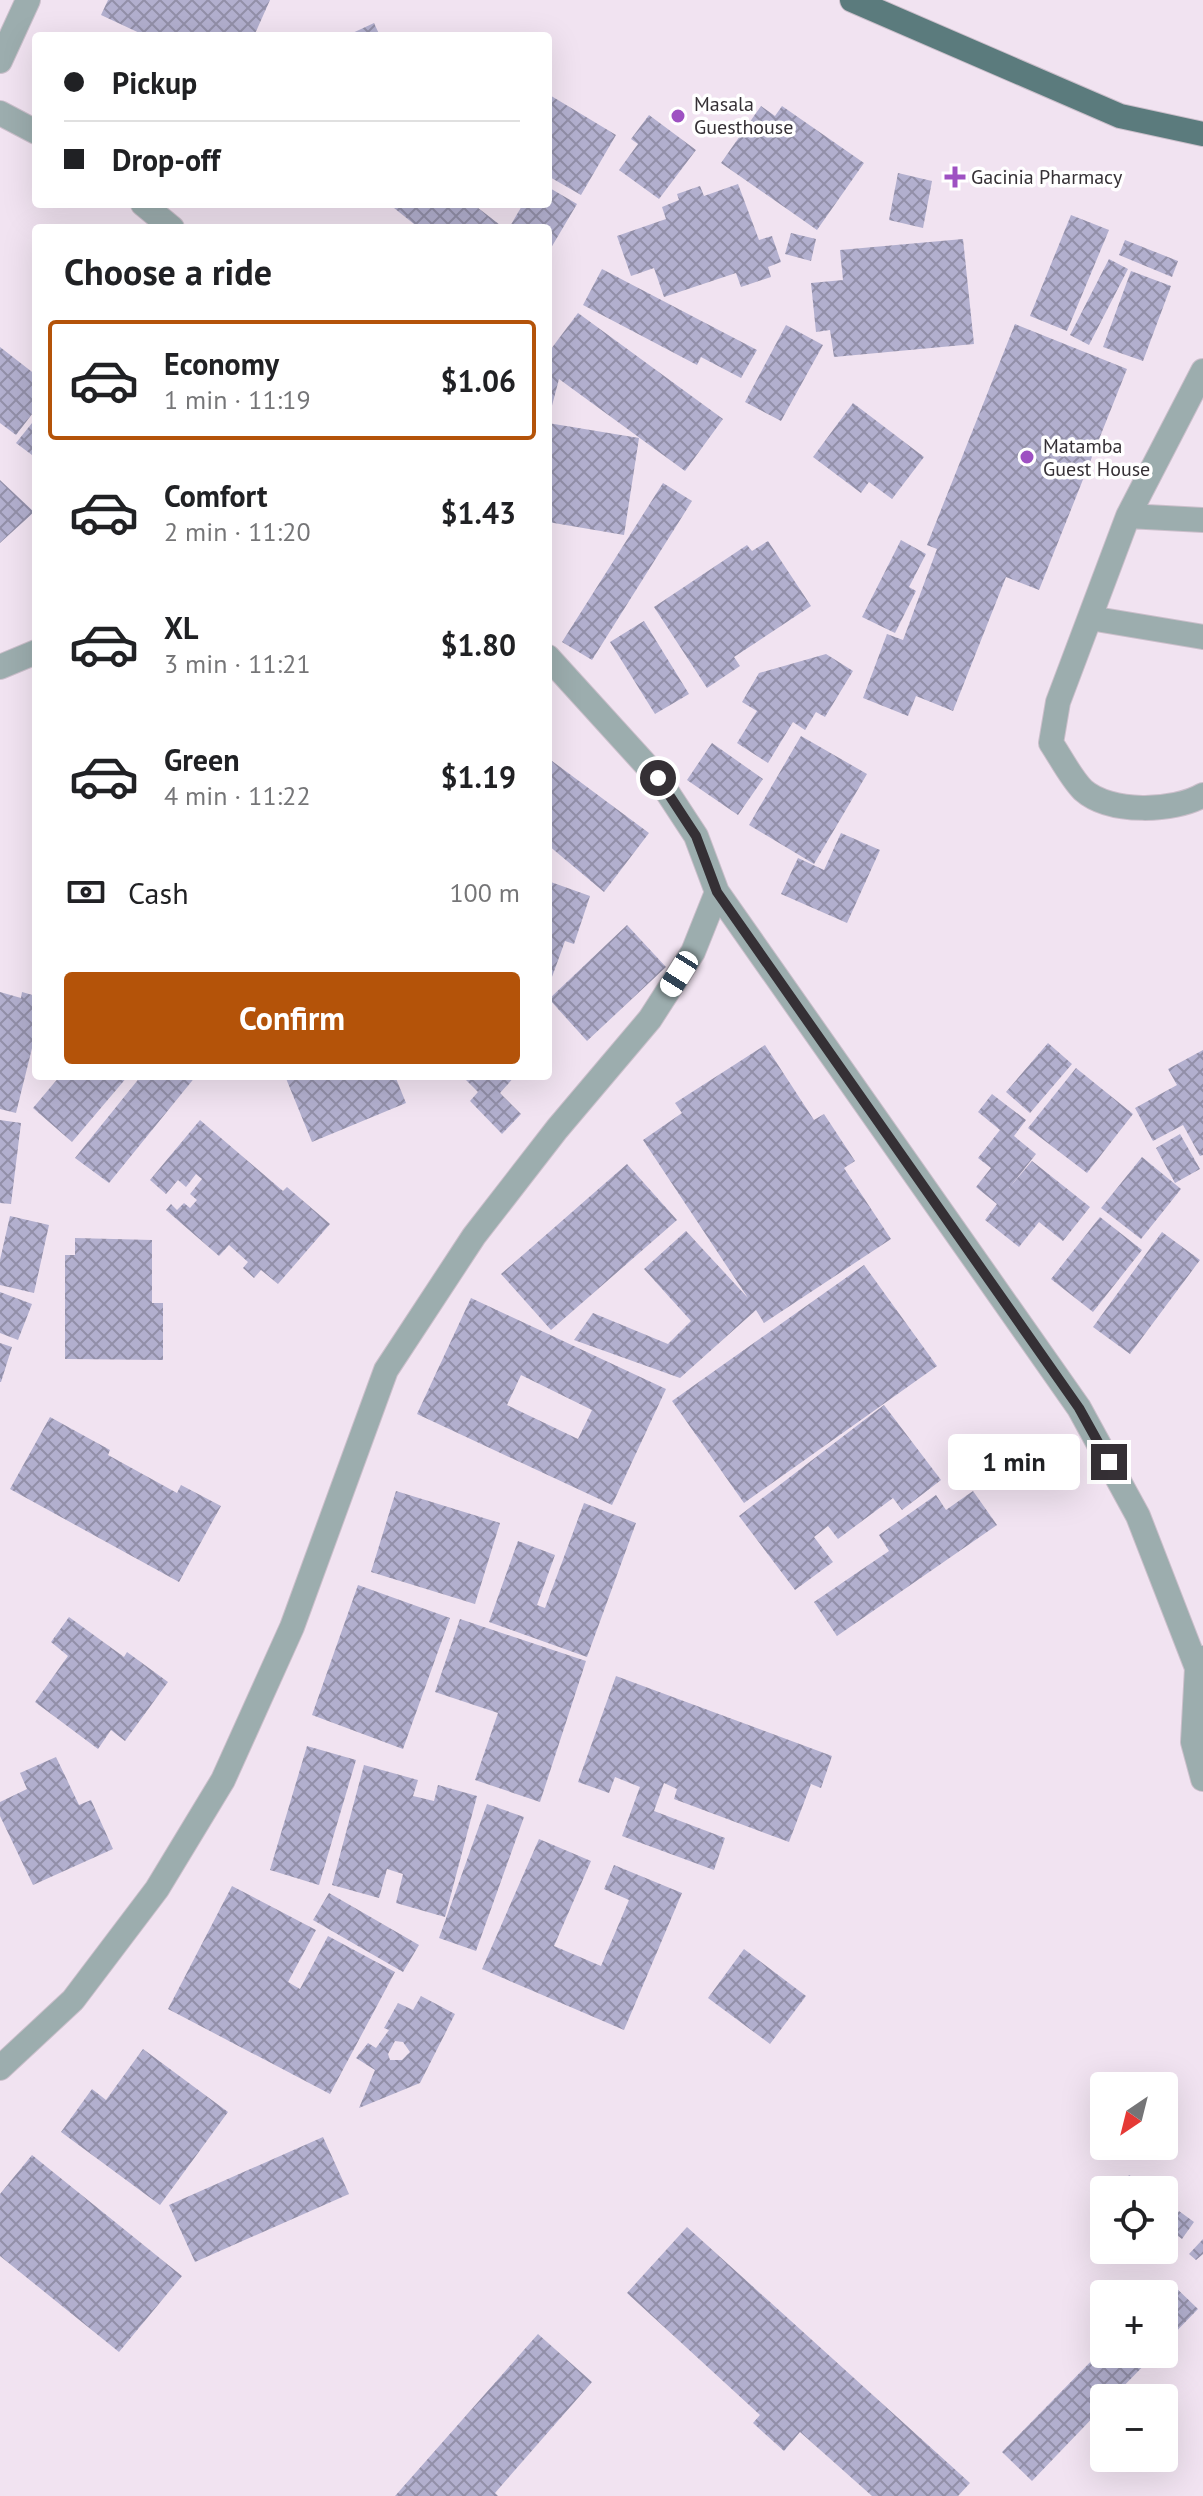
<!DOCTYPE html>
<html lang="en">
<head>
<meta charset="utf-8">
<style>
	:root { --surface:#fff; --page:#f2f2f2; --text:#202124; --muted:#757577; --line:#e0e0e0; --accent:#b45309 }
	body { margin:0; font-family:"PT Sans",sans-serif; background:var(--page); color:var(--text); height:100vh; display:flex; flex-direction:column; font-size:30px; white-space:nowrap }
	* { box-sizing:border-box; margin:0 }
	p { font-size:26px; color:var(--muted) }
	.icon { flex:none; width:44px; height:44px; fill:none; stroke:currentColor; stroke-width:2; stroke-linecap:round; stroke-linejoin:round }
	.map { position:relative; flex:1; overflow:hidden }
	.sheet { position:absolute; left:32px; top:224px; width:520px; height:856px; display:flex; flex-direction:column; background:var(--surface); border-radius:8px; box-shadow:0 8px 32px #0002 }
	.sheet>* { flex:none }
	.hud { position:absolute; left:32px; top:32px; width:520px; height:176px; border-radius:8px; box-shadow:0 8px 32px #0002; display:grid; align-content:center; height:176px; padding:0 32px; background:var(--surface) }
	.needle { width:52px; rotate:215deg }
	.controls { position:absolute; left:1090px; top:2072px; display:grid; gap:16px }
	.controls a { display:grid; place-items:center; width:88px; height:88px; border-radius:8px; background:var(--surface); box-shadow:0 8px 32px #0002; font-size:40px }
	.end { position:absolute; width:36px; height:36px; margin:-18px; border:10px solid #353035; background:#fff; box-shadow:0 0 0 4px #fff }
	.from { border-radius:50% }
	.bubble { position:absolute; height:56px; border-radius:8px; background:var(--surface); box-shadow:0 8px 32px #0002; font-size:26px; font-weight:700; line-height:56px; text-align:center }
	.car { position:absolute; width:24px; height:48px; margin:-24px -12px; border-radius:10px; box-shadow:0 0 6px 2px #0007; background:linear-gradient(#fff 24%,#345 0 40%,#fff 0 76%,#345 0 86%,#fff 0) }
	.hud b { display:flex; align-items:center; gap:28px; height:76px; font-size:30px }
	.hud b+b { border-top:2px solid var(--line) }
	.hud i { width:20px; height:20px; background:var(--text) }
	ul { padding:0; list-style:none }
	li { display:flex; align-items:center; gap:24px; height:120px; margin:0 16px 12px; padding:0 16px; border:4px solid transparent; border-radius:8px }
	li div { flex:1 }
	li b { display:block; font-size:30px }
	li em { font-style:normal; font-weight:700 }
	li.on { border-color:var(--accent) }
	li>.icon { width:72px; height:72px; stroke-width:1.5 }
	h2 { padding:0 32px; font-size:36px; line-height:96px }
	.pay { display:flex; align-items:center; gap:20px; height:88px; padding:0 32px; font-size:30px }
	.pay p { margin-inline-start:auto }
	.action { display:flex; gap:16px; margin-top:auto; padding:16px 32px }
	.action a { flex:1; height:92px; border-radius:8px; background:var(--accent); color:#fff; font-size:32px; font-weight:700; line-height:92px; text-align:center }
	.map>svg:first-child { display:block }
	.building { fill:url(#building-cross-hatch); fill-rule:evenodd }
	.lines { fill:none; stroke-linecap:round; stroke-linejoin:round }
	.minor-casing { stroke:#cbbfcb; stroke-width:26 }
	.major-casing { stroke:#cbbfcb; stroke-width:26 }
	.minor { stroke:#9cadae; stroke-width:24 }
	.major { stroke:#5b7b7d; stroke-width:24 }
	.route { stroke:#353035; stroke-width:10 }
	.poi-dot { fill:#9e51c2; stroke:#fff; stroke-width:3 }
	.labels { text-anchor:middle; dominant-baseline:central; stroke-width:7; stroke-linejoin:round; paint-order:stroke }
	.poi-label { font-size:20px; fill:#353035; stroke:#fff; text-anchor:start }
</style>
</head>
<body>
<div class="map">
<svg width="1203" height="2496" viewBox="0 0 1203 2496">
	<defs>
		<pattern id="building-cross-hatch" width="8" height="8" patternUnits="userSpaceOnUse" patternTransform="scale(2)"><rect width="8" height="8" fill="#b2afce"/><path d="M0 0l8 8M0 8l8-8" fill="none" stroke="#928fa8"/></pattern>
	</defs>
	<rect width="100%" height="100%" fill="#f1e3f1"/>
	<!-- building -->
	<path class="building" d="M 108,0 L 270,0 L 254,36 L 146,36 L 101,15 Z
		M 374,23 L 380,36 L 346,36 Z
		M 548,94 L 616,135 L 581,195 L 548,176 Z
		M 761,106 L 775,116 L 782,106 L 864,163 L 817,230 L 721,163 Z
		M 649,115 L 696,150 L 659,199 L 619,170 L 638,144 L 631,139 Z
		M 898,173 L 932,181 L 923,228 L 889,220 Z
		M 738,184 L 759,240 L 772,236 L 781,262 L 768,267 L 771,277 L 741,287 L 736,273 L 664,297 L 654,268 L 631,276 L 617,236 L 666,219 L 662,207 L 679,200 L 677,194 L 700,186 L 704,196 Z
		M 548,187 L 577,204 L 548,253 L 548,228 L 509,228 L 523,204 L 548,204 Z
		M 389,204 L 473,204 L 504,228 L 419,228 Z
		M 1071,215 L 1109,230 L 1067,331 L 1030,316 Z
		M 791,233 L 816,239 L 811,261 L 785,254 Z
		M 963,239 L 974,344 L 834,357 L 830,330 L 816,332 L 811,283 L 843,280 L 840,250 Z
		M 1125,240 L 1178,261 L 1172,277 L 1119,255 Z
		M 1109,259 L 1128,269 L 1089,345 L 1070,335 Z
		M 602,269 L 757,350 L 741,378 L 701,357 L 697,365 L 583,305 Z
		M 1131,271 L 1171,286 L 1143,361 L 1103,347 Z
		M 578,313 L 723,419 L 685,471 L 559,379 L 548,421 L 548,353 Z
		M 1015,324 L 1127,369 L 1039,590 L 1006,577 L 953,711 L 916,696 L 908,716 L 863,698 L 887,634 L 903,640 L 937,549 L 927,545 Z
		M 786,325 L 823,345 L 781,421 L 745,402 Z
		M 0,347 L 36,375 L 36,409 L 16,435 L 0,423 Z
		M 853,403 L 924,457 L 892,499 L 869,482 L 861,493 L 813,457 Z
		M 36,418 L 36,458 L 16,443 Z
		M 548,423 L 639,438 L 624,535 L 548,522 Z
		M 0,480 L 34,512 L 0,543 Z
		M 663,483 L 692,501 L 592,660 L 562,642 Z
		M 901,540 L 926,554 L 909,587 L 916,591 L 895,633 L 862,617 Z
		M 768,541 L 811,606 L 734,657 L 740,666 L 707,688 L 654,607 L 747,545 L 752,551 Z
		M 644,621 L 689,694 L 655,714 L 610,642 Z
		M 826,654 L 853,671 L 825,717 L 816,712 L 805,730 L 793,722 L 768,763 L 737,743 L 757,711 L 742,702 L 759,673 Z
		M 801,736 L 867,774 L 814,864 L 749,825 Z
		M 712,743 L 763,779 L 738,815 L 687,780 Z
		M 548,758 L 649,833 L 604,892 L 548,845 Z
		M 841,833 L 880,850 L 847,923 L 781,894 L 798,858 L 824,870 Z
		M 548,881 L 590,896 L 574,944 L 565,941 L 548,988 Z
		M 627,925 L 666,967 L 587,1041 L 549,999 Z
		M 0,992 L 21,998 L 22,992 L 36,996 L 36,1032 L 16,1113 L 0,1109 Z
		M 1048,1043 L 1072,1064 L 1030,1113 L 1006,1092 Z
		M 765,1045 L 814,1120 L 824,1114 L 855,1161 L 844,1168 L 891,1239 L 764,1323 L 756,1310 L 680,1378 L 574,1340 L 593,1313 L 668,1344 L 691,1321 L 644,1269 L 686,1231 L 748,1298 L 643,1140 L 682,1113 L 675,1103 Z
		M 1203,1050 L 1203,1155 L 1200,1156 L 1183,1125 L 1153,1141 L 1135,1108 L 1177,1085 L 1168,1069 Z
		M 1076,1068 L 1133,1114 L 1087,1173 L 1028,1128 Z
		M 60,1076 L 128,1076 L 72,1142 L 33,1108 Z
		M 141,1076 L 196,1076 L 109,1183 L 75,1158 Z
		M 285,1076 L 395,1076 L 406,1103 L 312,1142 Z
		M 462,1076 L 515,1076 L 500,1093 L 521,1114 L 502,1134 L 470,1101 L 478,1092 Z
		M 992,1094 L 1026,1120 L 1014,1136 L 1036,1154 L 1009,1188 L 1032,1161 L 1090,1207 L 1063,1241 L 1039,1222 L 1019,1247 L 985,1220 L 997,1204 L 976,1187 L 991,1168 L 978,1158 L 1000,1130 L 978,1112 Z
		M 0,1120 L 21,1123 L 11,1204 L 0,1203 Z
		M 200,1120 L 283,1191 L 287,1187 L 330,1224 L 278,1284 L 261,1270 L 254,1278 L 243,1268 L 248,1262 L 229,1245 L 219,1256 L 166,1210 L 171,1204 L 177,1210 L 184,1203 L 190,1208 L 197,1200 L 190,1194 L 202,1179 L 196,1174 L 186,1187 L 178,1180 L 166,1194 L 150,1180 Z
		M 1180,1134 L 1200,1169 L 1175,1183 L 1156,1148 Z
		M 1142,1157 L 1181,1189 L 1141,1239 L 1101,1208 Z
		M 627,1164 L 677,1220 L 551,1330 L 501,1274 Z
		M 10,1216 L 49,1225 L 34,1293 L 0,1285 L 0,1260 Z
		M 1100,1217 L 1142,1250 L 1093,1312 L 1051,1279 Z
		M 1162,1232 L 1200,1260 L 1130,1354 L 1093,1327 Z
		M 75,1238 L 152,1240 L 152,1303 L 163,1303 L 163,1360 L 65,1359 L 65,1255 L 75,1255 Z
		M 864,1265 L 937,1366 L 744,1503 L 672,1401 Z
		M 0,1292 L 32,1304 L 18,1340 L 0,1333 Z
		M 471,1298 L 666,1389 L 612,1505 L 417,1414 ZM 521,1375 L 592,1410 L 578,1439 L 507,1405 Z
		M 0,1343 L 12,1347 L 1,1382 L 0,1382 Z
		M 884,1405 L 941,1480 L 902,1510 L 893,1498 L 838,1539 L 828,1526 L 814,1537 L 833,1562 L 795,1590 L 739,1516 Z
		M 50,1417 L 110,1450 L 108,1455 L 177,1493 L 181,1485 L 221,1506 L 179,1582 L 10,1489 Z
		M 396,1491 L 500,1523 L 475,1604 L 371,1572 Z
		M 973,1491 L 997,1525 L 837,1636 L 814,1602 L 889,1551 L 879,1535 L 936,1495 L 946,1510 Z
		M 584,1503 L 636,1523 L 587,1657 L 489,1622 L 518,1541 L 555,1555 L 537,1605 L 545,1608 Z
		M 358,1585 L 450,1618 L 403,1749 L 312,1715 Z
		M 69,1617 L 124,1657 L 127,1652 L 168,1682 L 125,1741 L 111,1730 L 98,1749 L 35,1702 L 68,1656 L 51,1642 Z
		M 460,1619 L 586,1661 L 540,1802 L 475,1780 L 498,1713 L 435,1692 Z
		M 616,1676 L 832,1756 L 821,1788 L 811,1784 L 789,1842 L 674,1799 L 677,1789 L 664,1783 L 654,1811 L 725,1838 L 714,1870 L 622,1836 L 640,1787 L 615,1777 L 609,1793 L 578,1782 Z
		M 307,1746 L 356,1760 L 319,1885 L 270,1870 Z
		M 56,1757 L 79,1805 L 91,1800 L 113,1849 L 33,1885 L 0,1816 L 0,1802 L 27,1789 L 20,1773 Z
		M 364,1765 L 418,1780 L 413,1796 L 434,1801 L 438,1785 L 477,1796 L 445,1917 L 396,1903 L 403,1874 L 387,1869 L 379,1898 L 332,1885 Z
		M 487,1804 L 524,1817 L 476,1951 L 439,1938 Z
		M 539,1839 L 591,1861 L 554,1946 L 601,1966 L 629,1900 L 604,1889 L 614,1865 L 682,1893 L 624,2030 L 482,1969 Z
		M 232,1886 L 316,1930 L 288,1982 L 300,1989 L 328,1936 L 395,1972 L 330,2094 L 168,2009 Z
		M 329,1893 L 419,1945 L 403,1972 L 313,1920 Z
		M 744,1949 L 806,1996 L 770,2044 L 708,1998 Z
		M 421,1996 L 455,2014 L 420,2083 L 359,2108 L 375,2070 L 356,2058 L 368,2043 L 376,2048 L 389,2030 L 384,2028 L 398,2003 L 413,2010 ZM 395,2041 L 403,2042 L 410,2052 L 402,2060 L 390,2060 L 388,2054 Z
		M 143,2049 L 228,2112 L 160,2205 L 61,2132 L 92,2089 L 106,2100 Z
		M 323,2137 L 349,2194 L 195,2262 L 169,2205 Z
		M 32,2155 L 182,2276 L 119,2352 L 0,2256 L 0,2194 Z
		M 1129,2175 L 1143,2183 L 1139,2190 L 1119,2190 Z
		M 1179,2211 L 1194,2222 L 1182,2239 L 1167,2228 Z
		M 687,2227 L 970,2483 L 958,2496 L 872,2496 L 800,2432 L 784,2451 L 753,2423 L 760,2415 L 627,2293 Z
		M 1203,2239 L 1203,2254 L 1196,2260 L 1189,2254 Z
		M 1169,2281 L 1198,2309 L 1164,2344 L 1164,2294 L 1156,2294 Z
		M 538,2334 L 592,2382 L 495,2493 L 498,2496 L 395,2496 Z
		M 1104,2348 L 1104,2354 L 1155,2354 L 1112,2398 L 1104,2398 L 1104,2406 L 1032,2481 L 1002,2452 Z"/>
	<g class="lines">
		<defs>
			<path id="minor" d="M 0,61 L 28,0
				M 0,113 L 36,132
				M 143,204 L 172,228
				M 1203,371 L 1128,516 L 1058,702 L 1051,743 C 1061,758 1071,778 1083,790 C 1110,814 1174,812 1203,795
				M 1128,516 L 1203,520
				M 1090,618 L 1203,637
				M 0,667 L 36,652
				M 717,892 L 1079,1408 L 1138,1516 L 1197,1668
				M 1203,1658 L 1197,1668 L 1193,1742 L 1203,1779
				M 0,2068 L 73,2000 L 157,1889 L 223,1780 L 292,1627 L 386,1370 L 474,1236 L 557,1129 L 650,1019 L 693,952 L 717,892 L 696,836 L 658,778 L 548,657"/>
			<path id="major" d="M 852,0 L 1120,116 L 1203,134"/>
		</defs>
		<!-- minor casing -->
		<use href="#minor" class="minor-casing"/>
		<!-- major casing -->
		<use href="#major" class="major-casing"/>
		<!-- minor -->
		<use href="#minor" class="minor"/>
		<!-- major -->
		<use href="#major" class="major"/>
	</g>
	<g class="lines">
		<!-- route -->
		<path class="route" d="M 658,778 L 696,836 L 717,892 L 1079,1408 L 1109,1462"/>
	</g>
	<!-- markers -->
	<g class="poi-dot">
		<circle cx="678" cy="116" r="8"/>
		<path d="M951 165h8v8h8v8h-8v8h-8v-8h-8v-8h8z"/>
		<circle cx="1027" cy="457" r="8"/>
	</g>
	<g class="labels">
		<!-- poi labels -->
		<g class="poi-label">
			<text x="694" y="104">Masala<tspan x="694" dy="23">Guesthouse</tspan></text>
			<text x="971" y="177">Gacinia Pharmacy</text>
			<text x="1043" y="446">Matamba<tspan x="1043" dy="23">Guest House</tspan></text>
		</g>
	</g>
</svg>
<div class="controls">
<a><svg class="needle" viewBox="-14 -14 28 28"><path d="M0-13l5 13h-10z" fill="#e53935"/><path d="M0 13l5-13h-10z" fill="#757577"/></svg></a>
<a><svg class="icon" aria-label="locate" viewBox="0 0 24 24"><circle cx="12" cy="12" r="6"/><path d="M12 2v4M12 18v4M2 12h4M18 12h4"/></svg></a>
<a>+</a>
<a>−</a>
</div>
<i class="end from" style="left:658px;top:778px"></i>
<i class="end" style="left:1109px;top:1462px"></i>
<div class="bubble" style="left:948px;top:1434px;width:132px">1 min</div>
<i class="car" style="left:679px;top:974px;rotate:212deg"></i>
<div class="hud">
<b><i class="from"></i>Pickup</b>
<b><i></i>Drop-off</b>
</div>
<section class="sheet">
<h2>Choose a ride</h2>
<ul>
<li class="on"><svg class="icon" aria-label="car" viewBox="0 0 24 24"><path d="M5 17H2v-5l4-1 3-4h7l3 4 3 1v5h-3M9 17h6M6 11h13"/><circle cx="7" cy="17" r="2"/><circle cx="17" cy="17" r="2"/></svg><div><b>Economy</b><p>1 min · 11:19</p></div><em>$1.06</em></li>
<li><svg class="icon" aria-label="car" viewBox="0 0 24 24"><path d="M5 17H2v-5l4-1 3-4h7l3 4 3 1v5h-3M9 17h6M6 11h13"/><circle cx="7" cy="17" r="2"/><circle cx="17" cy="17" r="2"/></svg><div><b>Comfort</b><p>2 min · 11:20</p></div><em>$1.43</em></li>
<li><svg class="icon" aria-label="car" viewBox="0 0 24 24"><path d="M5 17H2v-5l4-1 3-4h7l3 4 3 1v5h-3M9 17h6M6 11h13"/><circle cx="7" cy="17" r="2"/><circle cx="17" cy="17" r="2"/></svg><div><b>XL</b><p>3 min · 11:21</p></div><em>$1.80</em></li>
<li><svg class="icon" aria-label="car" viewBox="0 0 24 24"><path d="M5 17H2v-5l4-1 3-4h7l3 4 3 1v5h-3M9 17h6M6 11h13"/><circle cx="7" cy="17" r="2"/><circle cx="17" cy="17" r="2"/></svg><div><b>Green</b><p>4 min · 11:22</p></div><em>$1.19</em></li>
</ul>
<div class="pay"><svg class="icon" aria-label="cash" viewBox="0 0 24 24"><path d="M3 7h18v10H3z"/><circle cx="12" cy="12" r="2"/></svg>Cash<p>100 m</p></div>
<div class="action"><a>Confirm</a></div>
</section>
</div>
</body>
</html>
